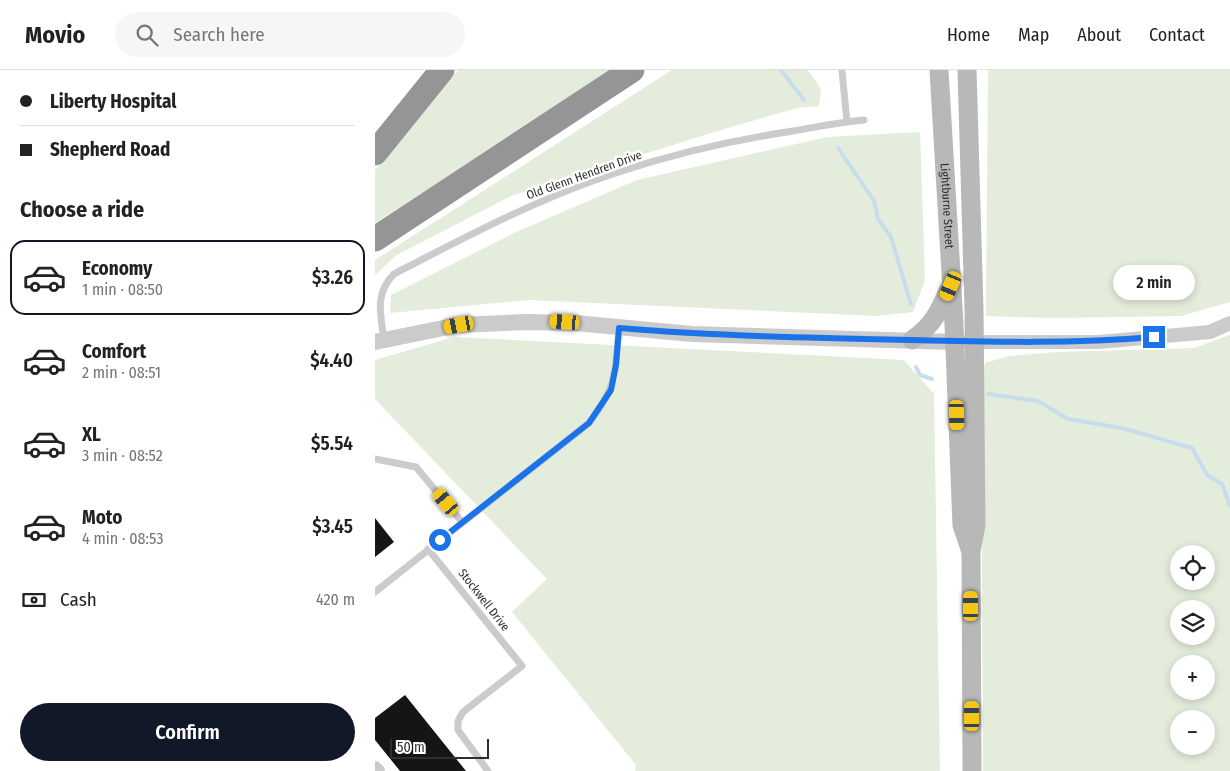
<!DOCTYPE html>
<html lang="en">
<head>
<meta charset="utf-8">
<style>
	:root { --surface:#fff; --page:#f6f6f6; --text:#222; --muted:#767676; --line:#e0e0e0; --accent:#111827 }
	body { margin:0; font-family:"Fira Sans Condensed",sans-serif; background:var(--page); color:var(--text); height:100vh; display:flex; flex-direction:column; font-size:19px; white-space:nowrap }
	* { box-sizing:border-box; margin:0 }
	p { font-size:16px; color:var(--muted) }
	.icon { flex:none; width:28px; height:28px; fill:none; stroke:currentColor; stroke-width:2; stroke-linecap:round; stroke-linejoin:round }
	.map { position:relative; flex:1; overflow:hidden }
	.details { display:flex; flex-direction:column; background:var(--surface); width:375px }
	.details>* { flex:none }
	.hud { display:grid; align-content:center; height:110px; padding:0 20px; background:var(--surface) }
	.fabs { position:absolute; left:795px; top:475px; display:grid; gap:10px }
	.fabs a { display:grid; place-items:center; width:45px; height:45px; border-radius:50%; background:var(--surface); box-shadow:0 2px 8px #0003; font-size:25px }
	.scale { position:absolute; left:15px; bottom:12px; width:99px; box-sizing:border-box; padding-left:5px; border:2px solid #2e2e2e; border-top:0; font-size:14px; line-height:18px; white-space:nowrap; color:#2e2e2e; -webkit-text-stroke:4px #fff; paint-order:stroke }
	.end { position:absolute; width:22px; height:22px; margin:-11px; border:6px solid #1a73e8; background:#fff; box-shadow:0 0 0 2px #fff }
	.from { border-radius:50% }
	.bubble { position:absolute; height:35px; border-radius:18px; background:var(--surface); box-shadow:0 2px 8px #0003; font-size:16px; font-weight:600; line-height:35px; text-align:center }
	.car { position:absolute; width:15px; height:30px; margin:-15px -8px; border-radius:6px; box-shadow:0 0 4px 1px #0007; background:linear-gradient(#f5c518 24%,#345 0 40%,#f5c518 0 76%,#345 0 86%,#f5c518 0) }
	.hud b { display:flex; align-items:center; gap:18px; height:48px; font-size:19px }
	.hud b+b { border-top:1px solid var(--line) }
	.hud i { width:12px; height:12px; background:var(--text) }
	ul { padding:0; list-style:none }
	li { display:flex; align-items:center; gap:15px; height:75px; margin:0 10px 8px; padding:0 10px; border:2px solid transparent; border-radius:15px }
	li div { flex:1 }
	li b { display:block; font-size:19px }
	li em { font-style:normal; font-weight:600 }
	li.on { border-color:var(--accent) }
	li>.icon { width:45px; height:45px; stroke-width:1.5 }
	h2 { padding:0 20px; font-size:22px; line-height:60px }
	.pay { display:flex; align-items:center; gap:12px; height:55px; padding:0 20px; font-size:19px }
	.pay p { margin-inline-start:auto }
	.button { display:flex; gap:10px; margin-top:auto; padding:10px 20px }
	.button a { flex:1; height:58px; border-radius:30px; background:var(--accent); color:#fff; font-size:20px; font-weight:600; line-height:58px; text-align:center }
	header { display:flex; align-items:center; gap:30px; box-sizing:border-box; height:70px; padding:0 25px; background:var(--surface); border-bottom:1px solid var(--line) }
	header strong { font-size:24px }
	nav { display:flex; gap:28px; margin-inline-start:auto; font-size:18px }
	.search { width:350px; height:45px; background:var(--page); display:flex; align-items:center; gap:12px; box-sizing:border-box; padding:0 18px; border-radius:28px; color:var(--muted); font-size:19px }
	main { display:flex; flex:1; min-height:0 }
	.map>svg:first-child { display:block }
	.green { fill:#e4ecdc; fill-rule:evenodd }
	.lines { fill:none; stroke-linecap:round; stroke-linejoin:round }
	.stream { stroke:#c7ddec; stroke-width:4 }
	.building { fill:#151515 }
	.service { stroke:#cbcbcb; stroke-width:7 }
	.minor { stroke:#cbcbcb; stroke-width:14 }
	.tertiary { stroke:#cbcbcb; stroke-width:16 }
	.secondary { stroke:#b8b8b8; stroke-width:19 }
	.motorway { stroke:#959595; stroke-width:25 }
	.route { stroke:#1a73e8; stroke-width:6 }
	.labels { text-anchor:middle; dominant-baseline:central; stroke-width:5; stroke-linejoin:round; paint-order:stroke }
	.street-label { font-size:12px; fill:#2e2e2e; stroke:#fff }
</style>
</head>
<body>
<header>
<strong>Movio</strong>
<div class="search"><svg class="icon" aria-label="search" viewBox="0 0 24 24"><circle cx="10" cy="10" r="6"/><path d="M15 15l6 6"/></svg>Search here</div>
<nav><a>Home</a><a>Map</a><a>About</a><a>Contact</a></nav>
</header>
<main>
<section class="details">
<div class="hud">
<b><i class="from"></i>Liberty Hospital</b>
<b><i></i>Shepherd Road</b>
</div>
<h2>Choose a ride</h2>
<ul>
<li class="on"><svg class="icon" aria-label="car" viewBox="0 0 24 24"><path d="M5 17H2v-5l4-1 3-4h7l3 4 3 1v5h-3M9 17h6M6 11h13"/><circle cx="7" cy="17" r="2"/><circle cx="17" cy="17" r="2"/></svg><div><b>Economy</b><p>1 min · 08:50</p></div><em>$3.26</em></li>
<li><svg class="icon" aria-label="car" viewBox="0 0 24 24"><path d="M5 17H2v-5l4-1 3-4h7l3 4 3 1v5h-3M9 17h6M6 11h13"/><circle cx="7" cy="17" r="2"/><circle cx="17" cy="17" r="2"/></svg><div><b>Comfort</b><p>2 min · 08:51</p></div><em>$4.40</em></li>
<li><svg class="icon" aria-label="car" viewBox="0 0 24 24"><path d="M5 17H2v-5l4-1 3-4h7l3 4 3 1v5h-3M9 17h6M6 11h13"/><circle cx="7" cy="17" r="2"/><circle cx="17" cy="17" r="2"/></svg><div><b>XL</b><p>3 min · 08:52</p></div><em>$5.54</em></li>
<li><svg class="icon" aria-label="car" viewBox="0 0 24 24"><path d="M5 17H2v-5l4-1 3-4h7l3 4 3 1v5h-3M9 17h6M6 11h13"/><circle cx="7" cy="17" r="2"/><circle cx="17" cy="17" r="2"/></svg><div><b>Moto</b><p>4 min · 08:53</p></div><em>$3.45</em></li>
</ul>
<div class="pay"><svg class="icon" aria-label="cash" viewBox="0 0 24 24"><path d="M3 7h18v10H3z"/><circle cx="12" cy="12" r="2"/></svg>Cash<p>420 m</p></div>
<div class="button"><a>Confirm</a></div>
</section>
<div class="map">
<svg width="855" height="701" viewBox="0 0 855 701">
	<rect width="100%" height="100%" fill="#fff"/>
	<!-- green -->
	<path class="green" d="M 83,0 L 239,0 L 0,153 L 0,100 Z
		M 297,0 L 433,0 L 446,19 L 444,36 L 422,38 L 339,62 L 136,126 L 20,186 L 0,205 L 0,190 Z
		M 613,0 L 855,0 L 855,232 L 806,246 L 679,248 L 611,246 Z
		M 545,62 L 550,210 L 538,242 L 502,246 L 154,230 L 15,243 L 16,225 L 141,162 L 262,110 L 452,67 Z
		M 855,265 L 855,701 L 608,701 L 606,316 L 610,293 L 634,286 L 681,282 L 819,278 ZM 804,484 L 831,484 L 831,511 L 804,511 ZM 804,539 L 831,539 L 831,566 L 804,566 ZM 804,594 L 831,594 L 831,621 L 804,621 ZM 804,649 L 831,649 L 831,676 L 804,676 Z
		M 79,267 L 529,290 L 559,324 L 565,701 L 260,701 L 261,695 L 137,542 L 172,509 L 0,329 L 0,290 Z"/>
	<g class="lines">
		<!-- stream -->
		<path class="stream" d="M 406,0 L 429,30
			M 463,78 L 499,131 L 503,149 L 516,167 L 536,234
			M 541,297 L 545,305 L 557,309
			M 613,324 L 663,331 L 693,349 L 747,358 L 817,378 L 832,405 L 847,414 L 855,436"/>
	</g>
	<!-- building -->
	<path class="building" d="M 0,448 L 19,472 L 0,487 Z
		M 30,625 L 91,701 L 25,701 L 0,670 L 0,648 Z"/>
	<g class="lines">
		<!-- service -->
		<path class="service" d="M 467,1 L 472,52
			M 9,269 C 5,243 0,223 19,204 C 92,166 166,127 244,102 C 301,83 359,70 418,61 C 442,57 465,52 489,50
			M 0,389 L 41,397 L 87,452
			M 53,479 L 147,596 L 88,642 L 83,651 L 83,660 L 113,701
			M 0,522 L 214,353 C 242,317 240,302 244,258"/>
		<!-- minor -->
		<path class="minor" d="M 580,272 L 724,272 L 835,262 L 855,253
			M 0,698 L 3,701"/>
		<!-- tertiary -->
		<path class="tertiary" d="M 0,272 L 83,255 L 153,252 L 200,253 L 317,264 L 580,272"/>
		<!-- secondary -->
		<g class="secondary">
			<path id="s1" d="M 564,0 L 579,254 L 587,455 L 595,479"/>
			<path d="M 592,0 L 599,239 L 601,455 L 596,481 L 597,701"/>
			<path d="M 537,270 C 558,255 564,242 574,219"/>
		</g>
		<!-- motorway -->
		<path class="motorway" d="M 0,83 L 67,0
			M 0,169 L 257,0"/>
	</g>
	<g class="lines">
		<!-- route -->
		<path class="route" d="M 65,470 L 214,353 L 236,320 L 241,295 L 244,258 C 342,266 439,268 536,270 C 618,272 698,274 779,267"/>
	</g>
	<g class="labels">
		<!-- street labels -->
		<g class="street-label">
			<text transform="translate(209 105) rotate(-20)">Old Glenn Hendren Drive</text>
			<text stroke="none"><textPath href="#s1" startOffset="136">Lightburne Street</textPath></text>
			<text transform="translate(109 530) rotate(52)">Stockwell Drive</text>
		</g>
	</g>
</svg>
<div class="fabs">
<a><svg class="icon" aria-label="locate" viewBox="0 0 24 24"><circle cx="12" cy="12" r="6"/><path d="M12 2v4M12 18v4M2 12h4M18 12h4"/></svg></a>
<a><svg class="icon" aria-label="layers" viewBox="0 0 24 24"><path d="M12 4l9 5-9 5-9-5zM3 14l9 5 9-5"/></svg></a>
<a>+</a>
<a>−</a>
</div>
<div class="scale">50 m</div>
<i class="end from" style="left:65px;top:470px"></i>
<i class="end" style="left:779px;top:267px"></i>
<div class="bubble" style="left:738px;top:195px;width:82px">2 min</div>
<i class="car" style="left:576px;top:216px;rotate:203deg"></i>
<i class="car" style="left:190px;top:252px;rotate:274deg"></i>
<i class="car" style="left:84px;top:255px;rotate:259deg"></i>
<i class="car" style="left:582px;top:345px;rotate:178deg"></i>
<i class="car" style="left:71px;top:432px;rotate:320deg"></i>
<i class="car" style="left:596px;top:536px;rotate:0deg"></i>
<i class="car" style="left:597px;top:646px;rotate:0deg"></i>
</div>
</main>
</body>
</html>
